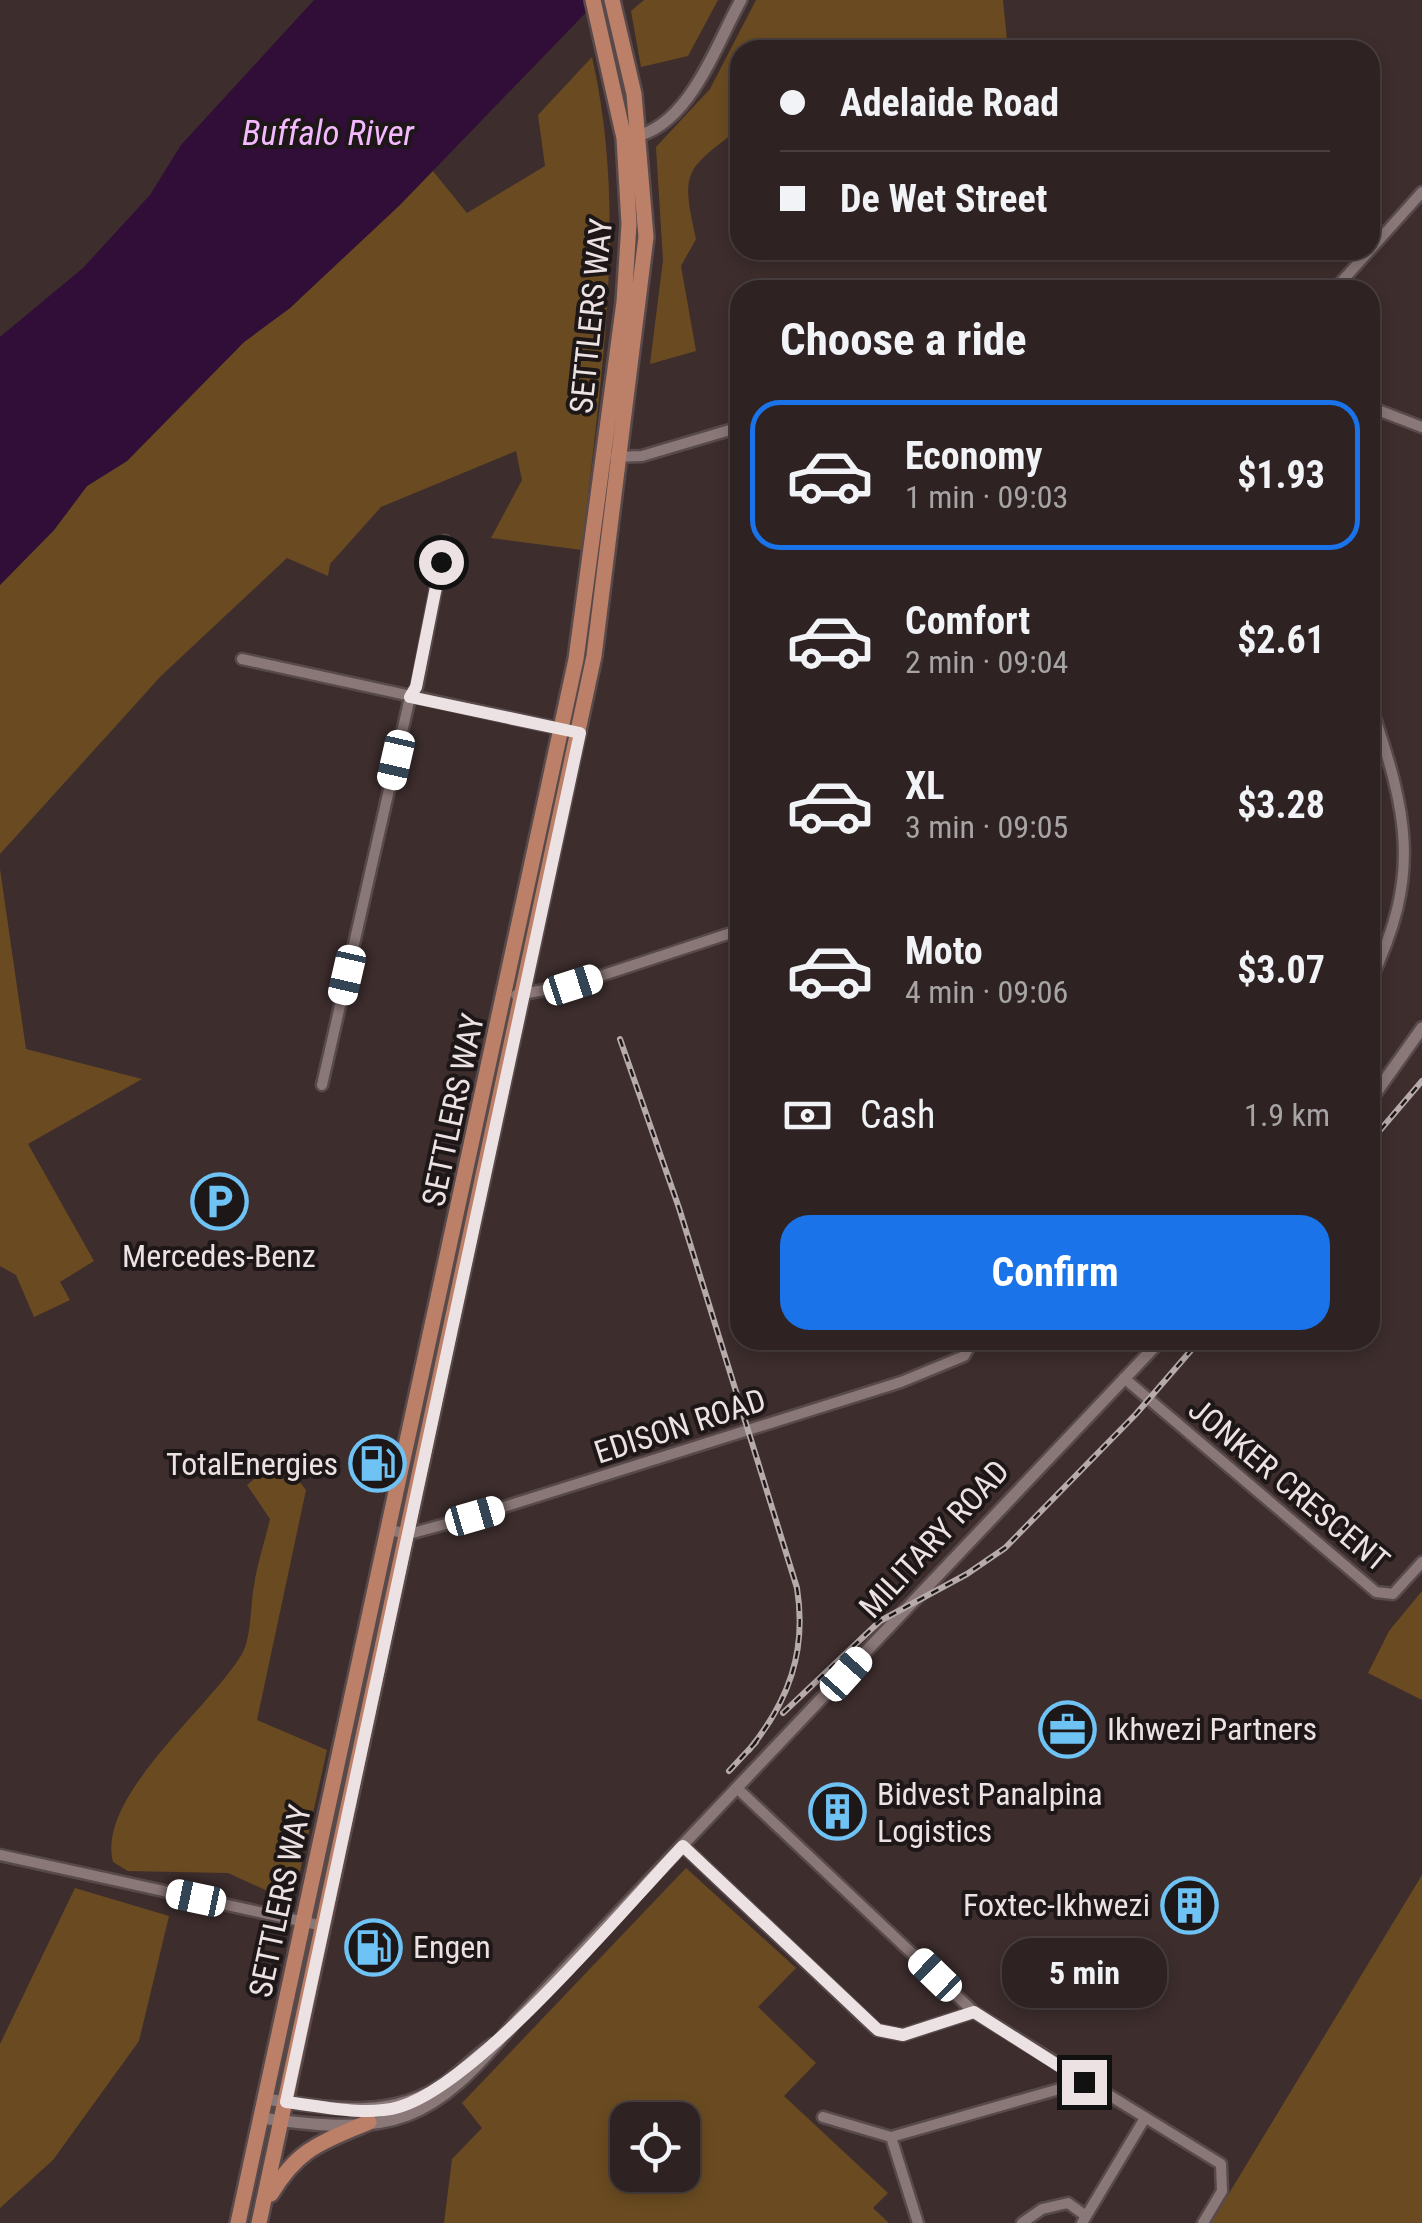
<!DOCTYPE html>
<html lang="en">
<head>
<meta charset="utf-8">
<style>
	:root { --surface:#2e2222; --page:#362a2a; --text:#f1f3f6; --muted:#a7a4a5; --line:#493f40; --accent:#1a73e8 }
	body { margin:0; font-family:"Roboto Condensed",sans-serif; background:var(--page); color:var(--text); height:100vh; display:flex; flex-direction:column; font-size:38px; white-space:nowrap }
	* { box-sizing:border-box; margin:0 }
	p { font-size:32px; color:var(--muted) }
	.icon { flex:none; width:55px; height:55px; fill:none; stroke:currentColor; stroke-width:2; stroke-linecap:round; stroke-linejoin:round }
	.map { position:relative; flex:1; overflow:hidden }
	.details { position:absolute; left:730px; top:280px; width:650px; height:1070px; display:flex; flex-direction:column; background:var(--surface); border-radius:30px; box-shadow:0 5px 15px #0003,0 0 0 2px var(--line) }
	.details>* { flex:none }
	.banner { position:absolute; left:730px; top:40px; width:650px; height:220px; border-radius:30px; box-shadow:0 5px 15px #0003,0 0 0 2px var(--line); display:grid; align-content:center; height:220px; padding:0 50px; background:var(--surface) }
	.fabs { position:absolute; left:610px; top:2102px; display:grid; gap:20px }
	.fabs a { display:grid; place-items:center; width:90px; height:90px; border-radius:20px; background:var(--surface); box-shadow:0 5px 15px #0003,0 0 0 2px var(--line); font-size:50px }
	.end { position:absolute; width:45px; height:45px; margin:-22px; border:12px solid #ede2e3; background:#111; box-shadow:0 0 0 5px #111 }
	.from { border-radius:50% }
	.bubble { position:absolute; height:70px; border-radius:30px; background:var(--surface); box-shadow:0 5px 15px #0003,0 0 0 2px var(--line); font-size:32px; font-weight:700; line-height:70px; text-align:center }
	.car { position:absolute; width:30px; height:60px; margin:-30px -15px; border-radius:12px; box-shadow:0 0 8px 2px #0007; background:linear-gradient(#fff 24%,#345 0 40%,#fff 0 76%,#345 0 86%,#fff 0) }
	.banner b { display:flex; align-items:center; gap:35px; height:95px; font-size:38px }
	.banner b+b { border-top:2px solid var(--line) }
	.banner i { width:25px; height:25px; background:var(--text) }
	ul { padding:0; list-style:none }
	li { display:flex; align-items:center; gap:30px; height:150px; margin:0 20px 15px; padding:0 30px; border:5px solid transparent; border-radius:30px }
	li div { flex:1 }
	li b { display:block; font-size:38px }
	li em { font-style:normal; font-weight:700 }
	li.current { border-color:var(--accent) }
	li>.icon { width:90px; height:90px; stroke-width:1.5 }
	h2 { padding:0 50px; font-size:45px; line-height:120px }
	.pay { display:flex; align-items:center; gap:25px; height:110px; padding:0 50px; font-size:38px }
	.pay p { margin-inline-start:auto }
	.button { display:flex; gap:20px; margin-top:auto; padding:20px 50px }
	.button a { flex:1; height:115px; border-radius:30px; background:var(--accent); color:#fff; font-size:40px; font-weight:700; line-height:115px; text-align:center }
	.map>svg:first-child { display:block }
	.green { fill:#6a4b21; fill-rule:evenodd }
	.water { fill:#310e37 }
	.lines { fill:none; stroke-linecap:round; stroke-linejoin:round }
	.minor-casing { stroke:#584a4b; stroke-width:15 }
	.tertiary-casing { stroke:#584a4b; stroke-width:16 }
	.primary-casing { stroke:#584a4b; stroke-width:20 }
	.minor { stroke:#8a7777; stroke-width:10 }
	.tertiary { stroke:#8a7777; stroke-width:11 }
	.primary { stroke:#bc7f67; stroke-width:15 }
	.rail-casing { stroke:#b7aaab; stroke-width:6 }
	.rail { stroke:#1e1717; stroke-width:2.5; stroke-dasharray:8; stroke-linecap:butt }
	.route { stroke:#ede2e3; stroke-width:12 }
	.labels { text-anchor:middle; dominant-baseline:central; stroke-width:8; stroke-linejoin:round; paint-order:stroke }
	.street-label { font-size:32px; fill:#ede2e3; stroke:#1e1717 }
	.poi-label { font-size:32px; fill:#ede2e3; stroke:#1e1717; text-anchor:start }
	.water-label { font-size:35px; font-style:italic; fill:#f3b8fe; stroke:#1e1717 }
</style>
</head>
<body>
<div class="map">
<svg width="1422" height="2223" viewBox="0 0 1422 2223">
	<rect width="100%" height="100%" fill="#3d2d2d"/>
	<!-- green -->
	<path class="green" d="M 644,0 L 718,0 L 688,56 L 641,67 L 631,11 Z
		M 756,0 L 1003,0 L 1008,50 L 870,50 L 855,43 L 840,50 L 740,50 L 740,128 C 686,170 680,169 696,239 L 681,266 L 696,351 L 650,364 L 663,260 L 656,147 L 710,89 Z
		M 592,57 C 629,219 599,387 582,550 L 491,538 L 522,480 L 516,451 L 381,507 L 330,564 L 328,576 L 287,558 L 161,676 L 0,854 L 0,585 L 54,530 L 87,486 L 127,461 L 244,342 L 290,308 L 432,170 L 467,213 L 545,166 L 538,115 Z
		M 0,869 L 26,1049 L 142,1079 L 28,1144 L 94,1261 L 60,1282 L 70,1300 L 34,1317 L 16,1275 L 0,1266 Z
		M 281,1457 L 306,1490 L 257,1720 L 327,1750 L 299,1876 L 287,1891 L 274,1894 L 228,1873 L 128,1871 L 113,1862 C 96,1797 210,1708 242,1654 C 252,1636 250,1606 254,1586 C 257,1564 265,1541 270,1519 L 247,1485 Z
		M 1422,1591 L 1422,1700 L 1368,1673 L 1389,1631 Z
		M 686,1868 L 796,1968 L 758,2007 L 816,2063 L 784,2096 L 888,2193 L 873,2208 L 889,2223 L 444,2223 L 452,2159 L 482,2128 L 462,2103 ZM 628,2120 L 682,2120 L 682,2175 L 628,2175 Z
		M 1422,1875 L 1422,2223 L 1211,2223 Z
		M 75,1888 L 169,1916 L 139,2041 L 53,2160 L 0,2208 L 0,2044 Z"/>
	<!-- water -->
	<path class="water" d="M 314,0 L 598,0 L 400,205 L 290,308 L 244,342 L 127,461 L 87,486 L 54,530 L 0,585 L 0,337 L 83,268 L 150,195 L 181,145 Z"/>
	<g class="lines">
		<defs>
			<path id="minor" d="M 1370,250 L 1422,192
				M 1334,290 L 1370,250
				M 1370,407 L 1422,427
				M 615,457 L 642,456 L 740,427
				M 242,659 L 580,733
				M 1370,703 C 1408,814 1422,874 1370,982
				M 516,995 L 573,985 L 740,930
				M 322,1085 L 410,697 L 417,687 L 445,541
				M 1124,1378 L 1376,1592 L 1393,1594 L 1422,1562
				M 389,1530 L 409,1534 L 475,1516 L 901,1382 L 964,1356 L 973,1340
				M 738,1789 L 974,2012 L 1221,2164 L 1222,2191 L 1203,2223
				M 683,1846 L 877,2030 L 903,2035 L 974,2012
				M 0,1855 L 323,1926
				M 823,2117 L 891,2137 L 1084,2082
				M 891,2137 L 918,2223
				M 1022,2223 L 1042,2209 L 1068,2203 L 1086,2216
				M 1082,2223 L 1145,2118"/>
			<path id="tertiary" d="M 633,137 C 690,126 716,44 741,0
				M 1370,1101 L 1422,1028
				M 266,2099 C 329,2108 390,2121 445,2083 C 462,2071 476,2055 493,2044
				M 262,2118 C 394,2137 432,2124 515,2022 L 1161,1340"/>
			<path id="primary" d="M 271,2194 C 299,2147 323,2142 369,2122
				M 238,2223 L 576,659 L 624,302 L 629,224 L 624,138 L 593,0
				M 259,2223 L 594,656 L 646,237 L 634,94 L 612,0"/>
		</defs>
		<!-- minor casing -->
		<use href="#minor" class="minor-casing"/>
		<!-- tertiary casing -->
		<use href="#tertiary" class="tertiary-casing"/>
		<!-- primary casing -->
		<use href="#primary" class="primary-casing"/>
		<!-- minor -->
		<use href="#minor" class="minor"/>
		<!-- tertiary -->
		<use href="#tertiary" class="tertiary"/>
		<!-- primary -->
		<use href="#primary" class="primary"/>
		<defs>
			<path id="rail" d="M 620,1039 L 679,1208 L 797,1588 C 807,1651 789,1701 749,1750
				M 1370,1142 L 1422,1081
				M 783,1713 L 880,1621 L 967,1574 L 1005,1548 L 1136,1414 L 1200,1340
				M 729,1771 L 756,1742"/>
		</defs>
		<!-- rail casing -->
		<use href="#rail" class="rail-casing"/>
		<!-- rail -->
		<use href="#rail" class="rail"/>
	</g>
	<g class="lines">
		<!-- route -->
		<path class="route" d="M 441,562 L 416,687 L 410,697 L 580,733 L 286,2102 C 320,2106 365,2117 399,2107 C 478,2084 621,1911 683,1846 L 878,2030 L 903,2035 L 974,2012 L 1084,2082"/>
	</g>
	<!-- icons -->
	<defs>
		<symbol id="parking-ring" viewBox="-11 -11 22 22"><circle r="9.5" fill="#1e1717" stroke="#6fc2f4" stroke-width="1.5"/><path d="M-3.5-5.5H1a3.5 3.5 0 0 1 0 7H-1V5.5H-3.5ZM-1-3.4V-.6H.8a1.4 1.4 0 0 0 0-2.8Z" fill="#6fc2f4"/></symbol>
		<symbol id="fuel-ring" viewBox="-11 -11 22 22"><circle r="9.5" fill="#1e1717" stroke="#6fc2f4" stroke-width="1.5"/><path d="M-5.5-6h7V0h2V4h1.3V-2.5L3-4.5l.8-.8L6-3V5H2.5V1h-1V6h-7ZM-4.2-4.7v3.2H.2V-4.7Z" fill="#6fc2f4"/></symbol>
		<symbol id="office-ring" viewBox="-11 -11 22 22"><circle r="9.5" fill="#1e1717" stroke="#6fc2f4" stroke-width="1.5"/><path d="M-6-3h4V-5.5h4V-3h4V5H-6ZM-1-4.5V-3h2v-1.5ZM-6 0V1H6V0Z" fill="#6fc2f4"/></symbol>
		<symbol id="building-ring" viewBox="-11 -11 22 22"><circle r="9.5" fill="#1e1717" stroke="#6fc2f4" stroke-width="1.5"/><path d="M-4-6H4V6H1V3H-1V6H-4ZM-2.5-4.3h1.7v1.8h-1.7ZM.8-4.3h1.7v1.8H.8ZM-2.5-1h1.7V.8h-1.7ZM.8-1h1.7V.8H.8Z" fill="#6fc2f4"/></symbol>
	</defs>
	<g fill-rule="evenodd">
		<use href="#parking-ring" x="188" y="1170" width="63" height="63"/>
		<use href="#fuel-ring" x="346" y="1432" width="63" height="63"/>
		<use href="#office-ring" x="1036" y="1698" width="63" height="63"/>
		<use href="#building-ring" x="806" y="1780" width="63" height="63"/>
		<use href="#building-ring" x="1158" y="1874" width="63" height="63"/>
		<use href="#fuel-ring" x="342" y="1916" width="63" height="63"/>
	</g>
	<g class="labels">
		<!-- street labels -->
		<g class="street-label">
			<text transform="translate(591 316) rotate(-84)">SETTLERS WAY</text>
			<text transform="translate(453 1110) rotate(-78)">SETTLERS WAY</text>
			<text transform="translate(680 1426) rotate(-18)">EDISON ROAD</text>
			<text transform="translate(1289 1485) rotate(40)">JONKER CRESCENT</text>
			<text transform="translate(934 1539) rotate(-47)">MILITARY ROAD</text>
			<text transform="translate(280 1901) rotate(-78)">SETTLERS WAY</text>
		</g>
		<!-- poi labels -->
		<g class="poi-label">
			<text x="219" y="1256" text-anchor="middle">Mercedes-Benz</text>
			<text x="338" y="1464" text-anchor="end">TotalEnergies</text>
			<text x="1107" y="1729">Ikhwezi Partners</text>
			<text x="877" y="1794">Bidvest Panalpina<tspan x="877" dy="37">Logistics</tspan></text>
			<text x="1150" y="1905" text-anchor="end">Foxtec-Ikhwezi</text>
			<text x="413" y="1947">Engen</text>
		</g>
		<!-- water labels -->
		<g class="water-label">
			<text x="328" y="133">Buffalo River</text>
		</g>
	</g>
</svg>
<div class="fabs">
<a><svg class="icon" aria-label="locate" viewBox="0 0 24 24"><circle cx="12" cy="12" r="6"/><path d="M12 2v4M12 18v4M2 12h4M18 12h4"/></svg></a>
</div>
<i class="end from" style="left:441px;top:562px"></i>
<i class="end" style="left:1084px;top:2082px"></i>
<div class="bubble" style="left:1002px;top:1938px;width:165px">5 min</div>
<i class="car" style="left:396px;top:760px;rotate:193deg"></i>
<i class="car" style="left:347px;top:975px;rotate:193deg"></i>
<i class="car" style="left:573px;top:985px;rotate:72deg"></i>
<i class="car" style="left:475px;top:1516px;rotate:74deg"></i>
<i class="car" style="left:846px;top:1674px;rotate:42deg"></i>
<i class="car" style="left:196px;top:1898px;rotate:282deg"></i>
<i class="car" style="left:935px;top:1975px;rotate:314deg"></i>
<div class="banner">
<b><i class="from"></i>Adelaide Road</b>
<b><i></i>De Wet Street</b>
</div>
<section class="details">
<h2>Choose a ride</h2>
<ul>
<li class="current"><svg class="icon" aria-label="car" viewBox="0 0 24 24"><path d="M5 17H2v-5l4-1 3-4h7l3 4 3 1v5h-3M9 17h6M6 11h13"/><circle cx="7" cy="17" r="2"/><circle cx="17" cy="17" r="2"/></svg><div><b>Economy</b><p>1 min · 09:03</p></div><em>$1.93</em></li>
<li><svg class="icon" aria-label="car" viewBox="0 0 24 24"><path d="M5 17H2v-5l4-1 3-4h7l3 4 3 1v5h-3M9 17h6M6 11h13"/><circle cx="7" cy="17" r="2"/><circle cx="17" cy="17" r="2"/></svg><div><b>Comfort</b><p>2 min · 09:04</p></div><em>$2.61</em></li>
<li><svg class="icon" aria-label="car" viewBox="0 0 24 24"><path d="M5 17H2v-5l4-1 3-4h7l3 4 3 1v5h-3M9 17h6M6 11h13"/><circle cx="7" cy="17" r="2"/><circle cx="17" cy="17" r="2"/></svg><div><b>XL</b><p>3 min · 09:05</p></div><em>$3.28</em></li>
<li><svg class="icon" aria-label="car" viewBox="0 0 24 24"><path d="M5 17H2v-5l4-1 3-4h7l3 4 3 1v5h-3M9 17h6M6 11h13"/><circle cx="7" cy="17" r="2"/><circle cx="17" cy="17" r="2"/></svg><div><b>Moto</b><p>4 min · 09:06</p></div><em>$3.07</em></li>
</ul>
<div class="pay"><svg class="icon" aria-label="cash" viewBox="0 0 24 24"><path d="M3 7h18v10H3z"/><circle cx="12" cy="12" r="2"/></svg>Cash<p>1.9 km</p></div>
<div class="button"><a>Confirm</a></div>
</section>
</div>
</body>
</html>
